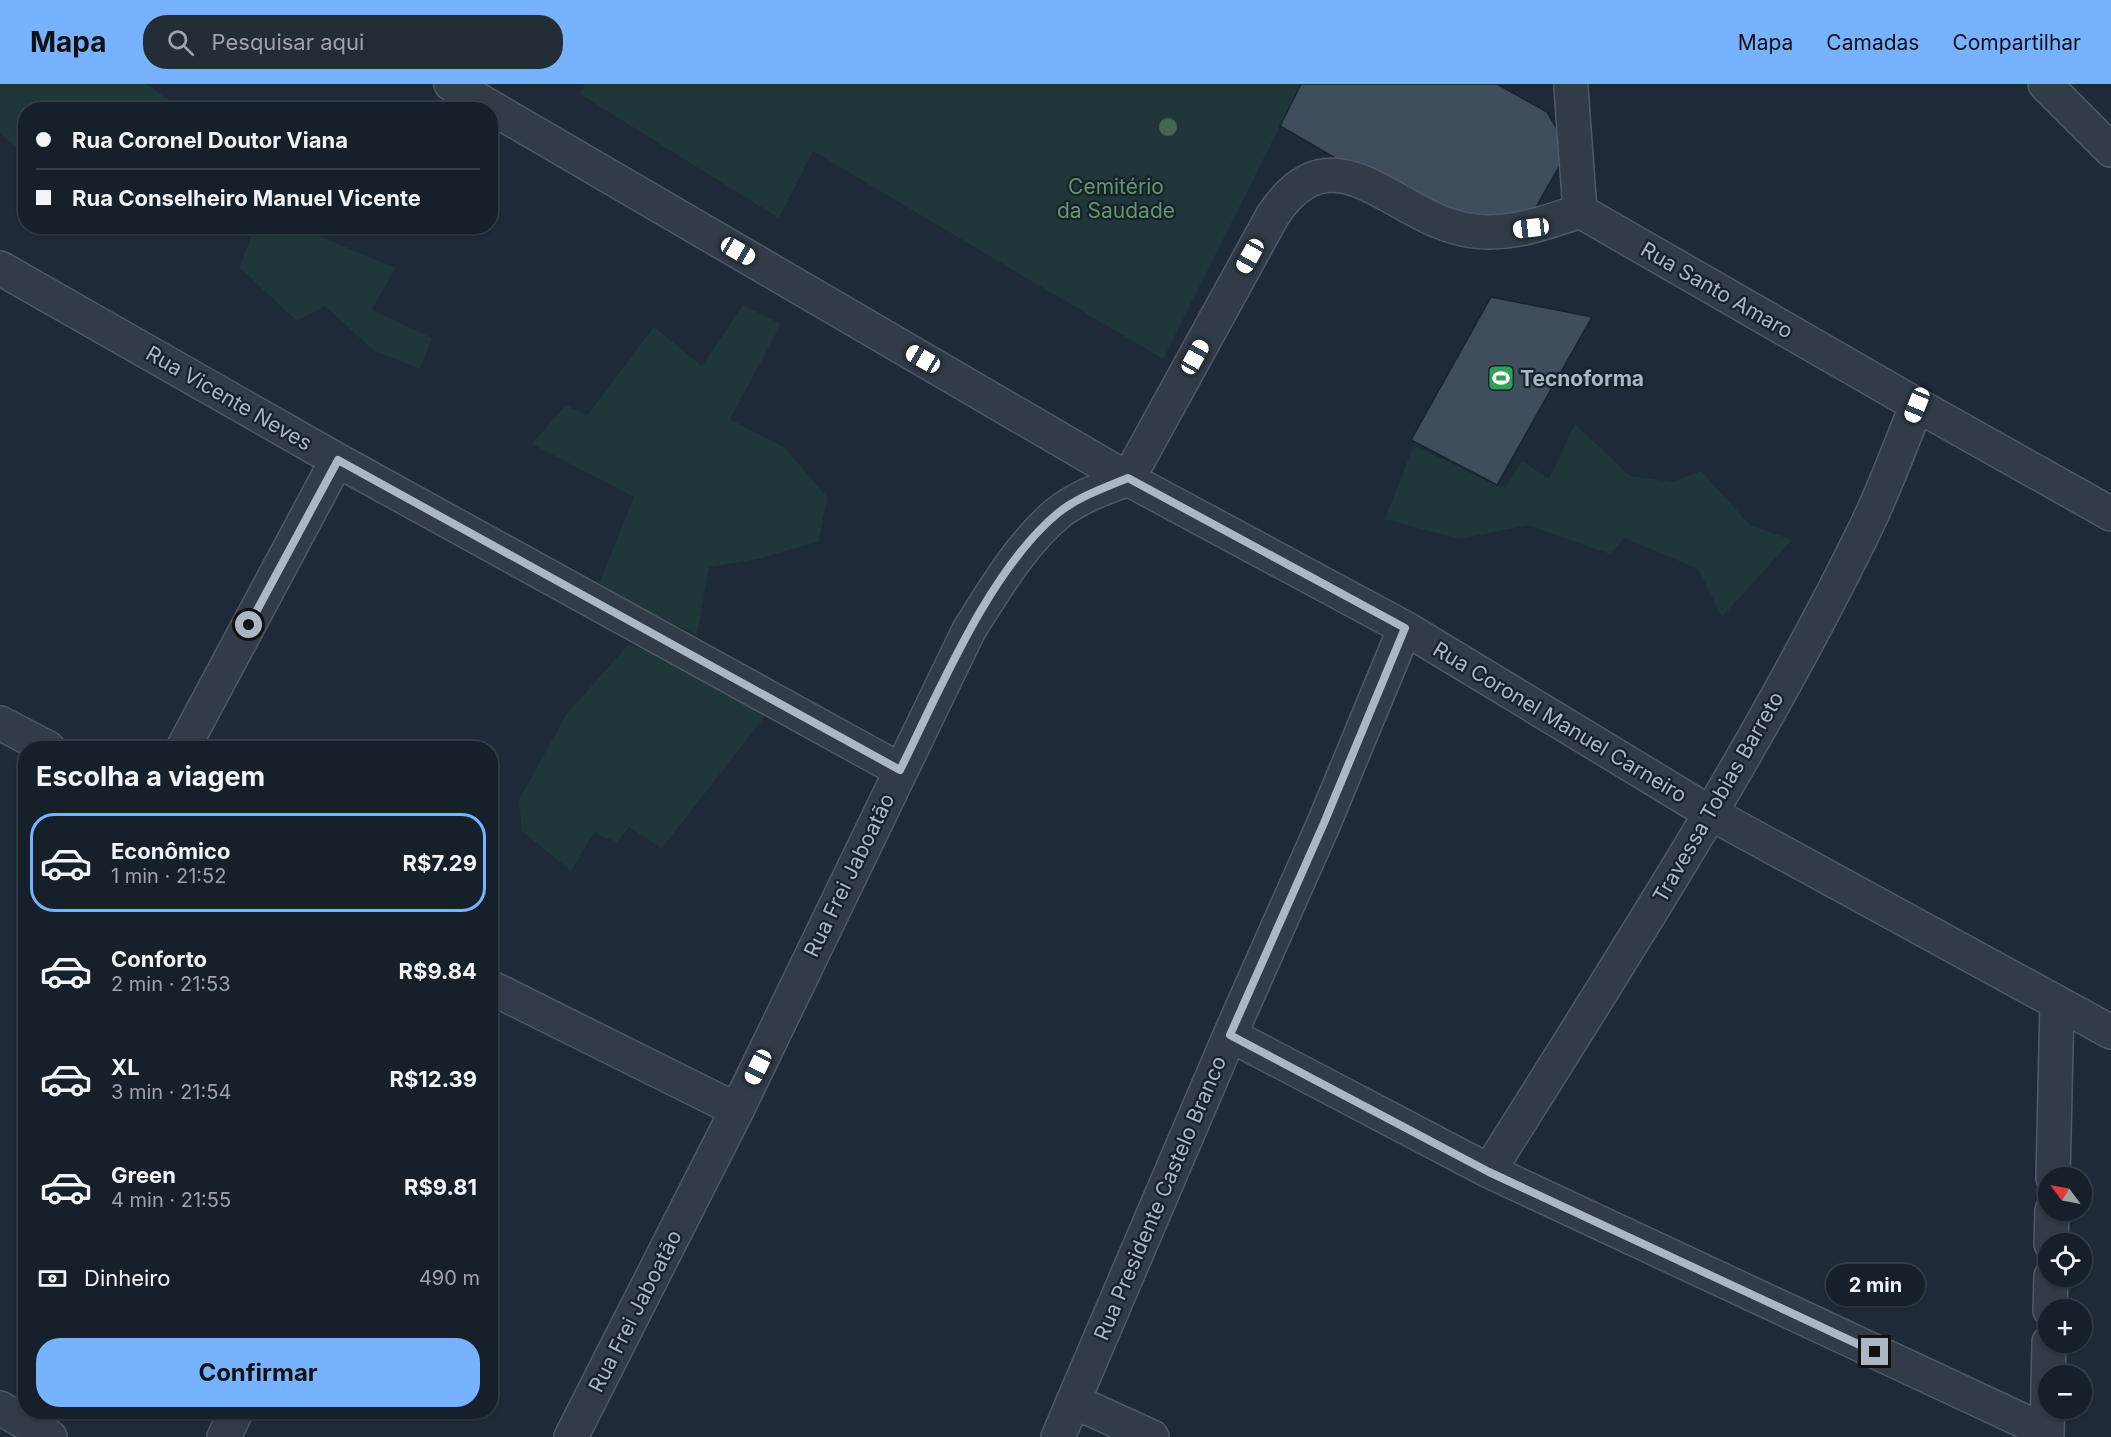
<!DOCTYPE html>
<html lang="pt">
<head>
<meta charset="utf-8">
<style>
	:root { --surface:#16202a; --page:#232d36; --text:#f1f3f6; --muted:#9ea3a8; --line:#353e47; --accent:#76b2ff }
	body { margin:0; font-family:Inter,sans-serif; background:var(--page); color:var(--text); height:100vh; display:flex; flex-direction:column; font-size:22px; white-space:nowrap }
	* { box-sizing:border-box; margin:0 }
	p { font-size:20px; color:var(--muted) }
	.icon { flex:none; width:33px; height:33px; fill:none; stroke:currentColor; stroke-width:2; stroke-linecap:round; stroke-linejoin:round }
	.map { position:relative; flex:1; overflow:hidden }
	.details { position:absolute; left:18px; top:657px; width:480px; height:678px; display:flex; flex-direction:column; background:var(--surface); border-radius:24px; box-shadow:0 2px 4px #0004,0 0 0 2px var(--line) }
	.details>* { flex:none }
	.banner { position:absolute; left:18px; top:18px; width:480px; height:132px; border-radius:24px; box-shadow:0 2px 4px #0004,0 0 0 2px var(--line); display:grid; align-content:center; height:132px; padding:0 18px; background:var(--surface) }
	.needle { width:39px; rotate:302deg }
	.fabs { position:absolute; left:2038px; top:1083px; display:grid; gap:12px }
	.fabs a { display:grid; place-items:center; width:54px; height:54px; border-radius:50%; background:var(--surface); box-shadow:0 2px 4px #0004,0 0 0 2px var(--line); font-size:30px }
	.end { position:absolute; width:27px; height:27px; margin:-14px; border:8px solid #abb7c5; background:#111; box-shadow:0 0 0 3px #111 }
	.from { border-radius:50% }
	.bubble { position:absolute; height:42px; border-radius:21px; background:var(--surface); box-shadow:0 2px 4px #0004,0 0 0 2px var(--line); font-size:20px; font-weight:700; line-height:42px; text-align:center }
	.car { position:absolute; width:18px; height:36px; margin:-18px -9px; border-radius:8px; box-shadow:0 0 4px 2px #0007; background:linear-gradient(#fff 24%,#345 0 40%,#fff 0 76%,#345 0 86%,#fff 0) }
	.banner b { display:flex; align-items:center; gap:21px; height:57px; font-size:22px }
	.banner b+b { border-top:2px solid var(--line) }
	.banner i { width:15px; height:15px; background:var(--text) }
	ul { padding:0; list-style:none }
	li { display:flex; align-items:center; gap:18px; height:99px; margin:0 12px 9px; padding:0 6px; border:3px solid transparent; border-radius:24px }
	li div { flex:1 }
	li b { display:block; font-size:22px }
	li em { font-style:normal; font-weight:700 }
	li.on { border-color:var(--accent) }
	li>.icon { width:54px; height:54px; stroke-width:1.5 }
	h2 { padding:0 18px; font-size:27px; line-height:72px }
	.pay { display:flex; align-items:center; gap:15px; height:66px; padding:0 18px; font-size:22px }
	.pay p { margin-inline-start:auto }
	.action { display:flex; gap:12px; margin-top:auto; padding:12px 18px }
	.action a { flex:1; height:69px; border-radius:24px; background:var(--accent); color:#111; font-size:24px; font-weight:700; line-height:69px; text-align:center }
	header { display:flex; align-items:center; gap:36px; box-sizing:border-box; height:84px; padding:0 30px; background:var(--accent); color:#111 }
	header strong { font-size:28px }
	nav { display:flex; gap:33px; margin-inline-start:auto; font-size:21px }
	.search { width:420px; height:54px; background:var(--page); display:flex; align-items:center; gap:15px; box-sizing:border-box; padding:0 21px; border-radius:24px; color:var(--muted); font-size:22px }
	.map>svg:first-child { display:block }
	.green { fill:#203739 }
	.building { fill:#3f4d5d; stroke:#19232e; stroke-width:1.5 }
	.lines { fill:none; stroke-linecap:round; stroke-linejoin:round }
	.minor-casing { stroke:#4f5a66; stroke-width:36 }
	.minor { stroke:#313c48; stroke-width:33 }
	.tree { fill:#436654 }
	.route { stroke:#abb7c5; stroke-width:8 }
	.labels { text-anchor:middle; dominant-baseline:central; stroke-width:4.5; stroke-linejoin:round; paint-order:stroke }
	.park-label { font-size:21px; fill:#62976b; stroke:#17212c }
	.street-label { font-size:21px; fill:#abb7c5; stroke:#17212c }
	.poi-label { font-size:21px; font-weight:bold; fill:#abb7c5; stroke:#17212c; text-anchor:start }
</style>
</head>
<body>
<header>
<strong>Mapa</strong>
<div class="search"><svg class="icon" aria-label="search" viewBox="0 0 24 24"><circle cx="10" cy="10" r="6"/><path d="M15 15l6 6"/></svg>Pesquisar aqui</div>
<nav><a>Mapa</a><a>Camadas</a><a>Compartilhar</a></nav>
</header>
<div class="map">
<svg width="2111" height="1353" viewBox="0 0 2111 1353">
	<rect width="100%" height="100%" fill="#1e2a38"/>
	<!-- green -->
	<path class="green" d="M 0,0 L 146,0 L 181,25 L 26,26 L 25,70 L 0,50 Z
		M 585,0 L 1301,0 L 1163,275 L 813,67 L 779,134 L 580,10 Z
		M 319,143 L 319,152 L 395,184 L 372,226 L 432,254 L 420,285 L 373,266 L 325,222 L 297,237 L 239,183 L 256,143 Z
		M 743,221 L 781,240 L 730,335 L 785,364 L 827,413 L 819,457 L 758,475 L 709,483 L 697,551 L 598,503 L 634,413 L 532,360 L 566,321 L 587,332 L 654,243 L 702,282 Z
		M 1575,340 L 1630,392 L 1672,398 L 1701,387 L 1750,441 L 1792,456 L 1722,533 L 1698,485 L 1625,454 L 1610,470 L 1528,441 L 1460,455 L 1385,435 L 1414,361 L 1505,405 L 1522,377 L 1549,395 Z
		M 628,561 L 665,571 L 769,627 L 662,764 L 629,743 L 617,758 L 594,749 L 571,787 L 522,747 L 519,716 L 566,631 Z"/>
	<!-- building -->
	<path class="building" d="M 1301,0 L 1497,0 L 1547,28 L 1569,65 L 1536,123 L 1517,139 L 1489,143 L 1342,78 L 1280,42 Z
		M 1491,213 L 1592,233 L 1497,401 L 1411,356 Z"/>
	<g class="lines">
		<defs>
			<path id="minor" d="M 451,0 L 1128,395 L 1405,544 L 1712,730 L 2111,948
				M 2045,0 L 2111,66
				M 1571,4 L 1580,127
				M 0,184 L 337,376 L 900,686
				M 0,639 L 48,664
				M 183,664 L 337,376
				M 490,903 L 737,1026
				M 1230,951 L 1489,1087 L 2047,1348
				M 1489,1087 C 1621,876 1757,667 1866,443 C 1885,404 1900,362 1917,321
				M 2053,1094 L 2057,920
				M 2051,1160 L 2052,1126
				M 2050,1226 L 2051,1192
				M 1073,1317 L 1152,1353
				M 0,1324 L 50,1353
				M 224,1353 L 236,1328
				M 571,1353 L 737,1026 L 969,546 C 995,505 1021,460 1058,429 C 1078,413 1104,404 1128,395 L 1273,131 C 1331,44 1387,124 1455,143 C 1498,156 1540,141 1580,127 L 1917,321 L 2111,430
				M 1058,1353 L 1230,951 L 1324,739 L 1405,544
				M 2047,1353 L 2049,1258"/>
		</defs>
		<!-- minor casing -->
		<use href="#minor" class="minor-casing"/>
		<!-- minor -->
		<use href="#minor" class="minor"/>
	</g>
	<!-- trees -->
	<circle class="tree" cx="1168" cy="43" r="9"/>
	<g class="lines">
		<!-- route -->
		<path class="route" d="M 249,541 L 338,376 L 900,686 C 940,606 989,486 1058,429 C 1078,413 1104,404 1128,394 L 1405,544 L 1324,739 L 1230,951 L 1489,1088 L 1875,1268"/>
	</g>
	<!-- icons -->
	<defs>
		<symbol id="stadium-square" viewBox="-11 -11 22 22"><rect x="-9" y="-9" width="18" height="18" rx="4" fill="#2e9e5b" stroke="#17212c"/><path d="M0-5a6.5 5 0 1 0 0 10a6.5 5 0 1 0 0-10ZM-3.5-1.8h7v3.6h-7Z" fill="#fff"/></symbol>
	</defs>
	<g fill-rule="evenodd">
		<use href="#stadium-square" x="1486" y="279" width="30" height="30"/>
	</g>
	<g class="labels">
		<!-- park labels -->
		<g class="park-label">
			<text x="1116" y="102">Cemitério<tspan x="1116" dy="24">da Saudade</tspan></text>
		</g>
		<!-- street labels -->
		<g class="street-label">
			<text transform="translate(1717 206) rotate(30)">Rua Santo Amaro</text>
			<text transform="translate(229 314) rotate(30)">Rua Vicente Neves</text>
			<text transform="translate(1560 638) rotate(31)">Rua Coronel Manuel Carneiro</text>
			<text transform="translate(1718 713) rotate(-60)">Travessa Tobias Barreto</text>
			<text transform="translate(849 791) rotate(-64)">Rua Frei Jaboatão</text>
			<text transform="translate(1160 1114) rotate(-67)">Rua Presidente Castelo Branco</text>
			<text transform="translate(635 1227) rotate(-63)">Rua Frei Jaboatão</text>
		</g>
		<!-- poi labels -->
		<g class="poi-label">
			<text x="1520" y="294">Tecnoforma</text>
		</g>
	</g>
</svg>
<div class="fabs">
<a><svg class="needle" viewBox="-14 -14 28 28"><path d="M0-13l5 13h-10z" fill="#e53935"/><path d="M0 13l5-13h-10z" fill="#9ea3a8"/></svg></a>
<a><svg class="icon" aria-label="locate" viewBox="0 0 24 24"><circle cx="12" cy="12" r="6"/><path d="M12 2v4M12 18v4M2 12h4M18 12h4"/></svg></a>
<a>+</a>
<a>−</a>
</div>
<i class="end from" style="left:249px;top:541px"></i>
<i class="end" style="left:1875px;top:1268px"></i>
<div class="bubble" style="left:1826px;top:1180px;width:99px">2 min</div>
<i class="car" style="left:1531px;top:144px;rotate:263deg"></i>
<i class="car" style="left:738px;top:167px;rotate:120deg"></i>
<i class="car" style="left:1250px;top:172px;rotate:209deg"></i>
<i class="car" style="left:1195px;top:273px;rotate:29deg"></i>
<i class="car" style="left:923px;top:275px;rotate:300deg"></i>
<i class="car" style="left:1917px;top:321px;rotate:202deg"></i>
<i class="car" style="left:758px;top:983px;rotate:206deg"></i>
<div class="banner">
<b><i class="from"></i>Rua Coronel Doutor Viana</b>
<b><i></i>Rua Conselheiro Manuel Vicente</b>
</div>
<section class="details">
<h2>Escolha a viagem</h2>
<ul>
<li class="on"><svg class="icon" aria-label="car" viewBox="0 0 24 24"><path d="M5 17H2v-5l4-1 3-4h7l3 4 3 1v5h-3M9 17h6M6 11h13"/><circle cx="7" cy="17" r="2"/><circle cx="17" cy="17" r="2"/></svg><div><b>Econômico</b><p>1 min · 21:52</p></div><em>R$7.29</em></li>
<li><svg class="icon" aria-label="car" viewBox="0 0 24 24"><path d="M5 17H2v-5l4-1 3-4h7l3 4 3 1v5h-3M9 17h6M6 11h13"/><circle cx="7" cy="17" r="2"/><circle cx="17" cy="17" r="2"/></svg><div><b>Conforto</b><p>2 min · 21:53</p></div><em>R$9.84</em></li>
<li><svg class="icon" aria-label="car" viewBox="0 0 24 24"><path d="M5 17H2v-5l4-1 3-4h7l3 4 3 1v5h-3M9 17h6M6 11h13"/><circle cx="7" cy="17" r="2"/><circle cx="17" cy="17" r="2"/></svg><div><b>XL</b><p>3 min · 21:54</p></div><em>R$12.39</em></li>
<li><svg class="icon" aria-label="car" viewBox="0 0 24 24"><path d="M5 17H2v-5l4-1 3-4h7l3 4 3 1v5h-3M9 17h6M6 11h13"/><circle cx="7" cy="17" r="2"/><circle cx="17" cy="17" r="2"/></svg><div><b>Green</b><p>4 min · 21:55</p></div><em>R$9.81</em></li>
</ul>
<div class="pay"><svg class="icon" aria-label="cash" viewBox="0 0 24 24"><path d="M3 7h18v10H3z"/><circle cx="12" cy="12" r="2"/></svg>Dinheiro<p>490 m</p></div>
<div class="action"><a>Confirmar</a></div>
</section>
</div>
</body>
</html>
